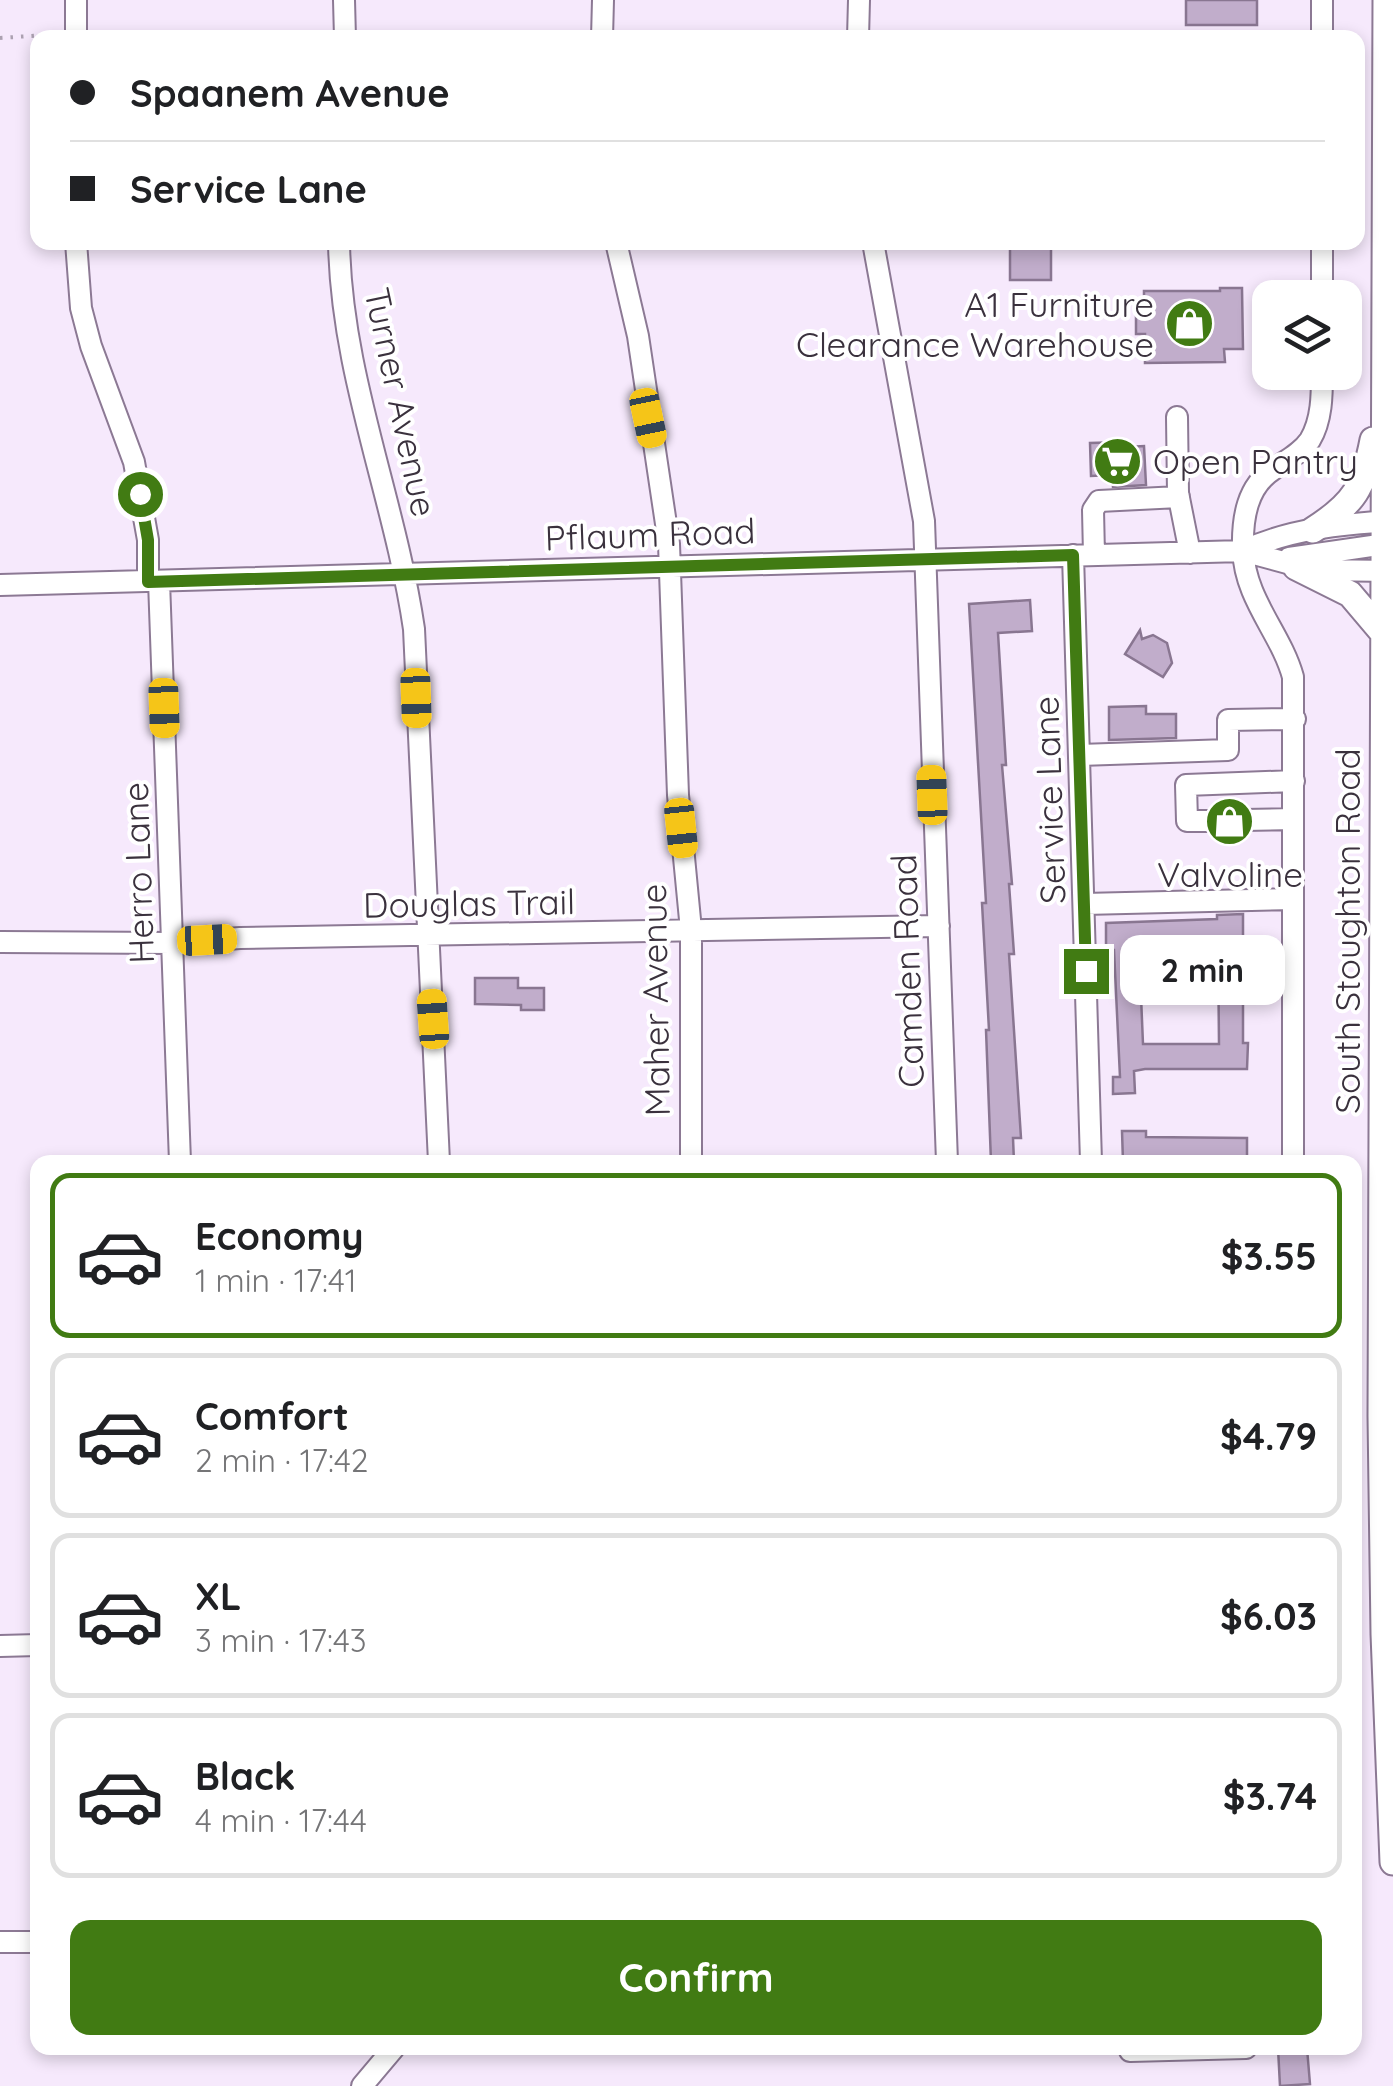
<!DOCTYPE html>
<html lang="en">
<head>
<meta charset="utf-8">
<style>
	:root { --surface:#fff; --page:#f6f6f6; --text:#202124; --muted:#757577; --line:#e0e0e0; --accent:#417b13 }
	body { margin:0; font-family:Quicksand,sans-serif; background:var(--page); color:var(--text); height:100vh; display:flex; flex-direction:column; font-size:38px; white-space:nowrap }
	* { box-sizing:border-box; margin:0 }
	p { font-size:32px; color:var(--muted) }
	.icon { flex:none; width:55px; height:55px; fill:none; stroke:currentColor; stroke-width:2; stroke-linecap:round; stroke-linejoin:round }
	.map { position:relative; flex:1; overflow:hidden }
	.side { position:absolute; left:30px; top:1155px; width:1332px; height:900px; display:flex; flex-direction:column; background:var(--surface); border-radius:20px; box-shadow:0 5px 15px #0003 }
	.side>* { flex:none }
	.guide { position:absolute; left:30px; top:30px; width:1335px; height:220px; border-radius:20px; box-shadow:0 5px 15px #0003; display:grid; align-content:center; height:220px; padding:0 40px; background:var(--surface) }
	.fabs { position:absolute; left:1252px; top:280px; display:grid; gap:20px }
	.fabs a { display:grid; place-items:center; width:110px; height:110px; border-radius:20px; background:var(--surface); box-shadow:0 5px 15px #0003; font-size:50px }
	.end { position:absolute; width:45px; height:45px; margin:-22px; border:12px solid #417b13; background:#fff; box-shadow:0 0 0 5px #fff }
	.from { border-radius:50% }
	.bubble { position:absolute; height:70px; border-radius:20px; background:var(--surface); box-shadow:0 5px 15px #0003; font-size:32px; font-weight:800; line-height:70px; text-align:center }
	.car { position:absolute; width:30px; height:60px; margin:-30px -15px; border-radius:12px; box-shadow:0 0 8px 2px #0007; background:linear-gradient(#f5c518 24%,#345 0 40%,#f5c518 0 76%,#345 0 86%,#f5c518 0) }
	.guide b { display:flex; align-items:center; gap:35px; height:95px; font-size:38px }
	.guide b+b { border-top:2px solid var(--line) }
	.guide i { width:25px; height:25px; background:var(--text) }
	ul { padding:18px 0 0; list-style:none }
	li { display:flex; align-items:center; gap:30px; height:165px; margin:0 20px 15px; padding:0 20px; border:5px solid var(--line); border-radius:20px }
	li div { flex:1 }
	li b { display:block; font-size:38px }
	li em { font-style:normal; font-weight:800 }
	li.on { border-color:var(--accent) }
	li>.icon { width:90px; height:90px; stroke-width:1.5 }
	.action { display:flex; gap:20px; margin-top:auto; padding:20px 40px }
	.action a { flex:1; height:115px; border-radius:20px; background:var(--accent); color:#fff; font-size:40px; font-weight:800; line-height:115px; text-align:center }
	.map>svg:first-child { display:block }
	.building { fill:#c1adcb; stroke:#897691; stroke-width:2.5; fill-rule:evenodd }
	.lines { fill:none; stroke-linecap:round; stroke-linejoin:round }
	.minor-casing { stroke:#8c7994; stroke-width:24 }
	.major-casing { stroke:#8c7994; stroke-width:29 }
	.path { stroke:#aca1b1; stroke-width:4; stroke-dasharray:2.5 8; stroke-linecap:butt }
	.minor { stroke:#fff; stroke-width:20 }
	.major { stroke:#fff; stroke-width:25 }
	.route { stroke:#417b13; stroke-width:12 }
	.labels { text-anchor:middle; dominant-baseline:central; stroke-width:8; stroke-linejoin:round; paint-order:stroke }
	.poi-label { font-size:35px; fill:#3a313d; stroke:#fff; text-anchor:end }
	.street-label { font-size:35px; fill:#3a313d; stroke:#fff }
</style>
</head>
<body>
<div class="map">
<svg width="1393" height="2086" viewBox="0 0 1393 2086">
	<rect width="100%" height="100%" fill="#f6e9fc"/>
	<!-- building -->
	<path class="building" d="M 1186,0 L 1257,0 L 1257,25 L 1186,25 Z
		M 1010,242 L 1051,242 L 1051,280 L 1010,280 Z
		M 1220,288 L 1242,288 L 1243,349 L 1224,349 L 1225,362 L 1145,363 L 1145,334 L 1136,334 L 1136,314 L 1144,314 L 1144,291 L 1220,291 Z
		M 1125,442 L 1125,447 L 1144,446 L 1146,485 L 1113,487 L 1112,475 L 1091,476 L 1090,443 Z
		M 1030,600 L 1032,631 L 998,633 L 1006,765 L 1002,765 L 1012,884 L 1009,884 L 1014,954 L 1009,954 L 1021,1138 L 1013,1138 L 1014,1162 L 991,1162 L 986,1030 L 989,1030 L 982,903 L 986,903 L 969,604 Z
		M 1140,630 L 1142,639 L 1153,635 L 1167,643 L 1172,663 L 1163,677 L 1125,654 Z
		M 1146,706 L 1146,714 L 1176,714 L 1176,738 L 1109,740 L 1109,707 Z
		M 1243,914 L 1243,1043 L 1248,1043 L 1247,1069 L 1145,1069 L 1134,1071 L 1135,1093 L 1113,1094 L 1113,1077 L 1120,1077 L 1114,950 L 1106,950 L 1106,923 L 1217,919 L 1217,915 ZM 1218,944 L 1219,1044 L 1143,1044 L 1139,948 Z
		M 475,978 L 518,978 L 518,988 L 544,988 L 544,1010 L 521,1010 L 521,1005 L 475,1004 Z
		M 1122,1131 L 1146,1131 L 1146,1137 L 1247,1138 L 1247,1162 L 1123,1162 Z
		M 1278,2048 L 1307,2048 L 1310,2084 L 1280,2086 Z"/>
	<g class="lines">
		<defs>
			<path id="minor" d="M 344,0 L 345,38
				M 76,38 L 76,0
				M 602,38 L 603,0
				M 858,38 L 859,0
				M 1322,38 L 1322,0
				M 76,242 L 81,308 L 91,346 L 134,462 L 148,540 L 148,581
				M 339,242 C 341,375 395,499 414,629 L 439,1162
				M 616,242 L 638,336 L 669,544 L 678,795 L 691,930 L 691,1162
				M 873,242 L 924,521 L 947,1162
				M 1322,242 L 1322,298
				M 1274,372 L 1274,378
				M 1177,417 L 1178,493 L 1190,553
				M 1243,551 C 1289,529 1342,524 1393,521
				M 1073,555 L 1091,1162
				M 1094,555 L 1093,510 L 1099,501 L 1179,497
				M 1289,558 L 1393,543
				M 159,581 L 180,1162
				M 0,585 L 1243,551 L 1313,570 L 1393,571
				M 1080,755 L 1228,750 L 1228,720 L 1295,719
				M 1244,820 L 1293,819
				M 1217,821 L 1187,821 L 1186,785 L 1294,781
				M 1084,904 L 1293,899
				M 0,942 L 173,943 L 240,938 L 939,926
				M 1293,1162 L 1293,677 C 1281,633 1245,600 1243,550 C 1242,518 1247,486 1274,469 C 1287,460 1301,453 1310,440 C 1322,420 1322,395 1322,372
				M 0,1646 L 38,1645
				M 0,1942 L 38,1942
				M 1130,2051 L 1246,2048
				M 362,2086 L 394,2048"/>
			<path id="major" d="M 1386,0 L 1381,1416 L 1384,1634 L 1393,1862
				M 1313,530 C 1354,504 1364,487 1373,440
				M 1296,567 L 1350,594 L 1383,633"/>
		</defs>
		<!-- minor casing -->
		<use href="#minor" class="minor-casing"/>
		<!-- major casing -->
		<use href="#major" class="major-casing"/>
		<!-- path -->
		<path class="path" d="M 0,38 L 60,34"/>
		<!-- minor -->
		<use href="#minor" class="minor"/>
		<!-- major -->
		<use href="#major" class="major"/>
	</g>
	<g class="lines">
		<!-- route -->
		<path class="route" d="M 140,494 L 148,540 L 148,582 L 1073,555 L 1086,971"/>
	</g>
	<!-- icons -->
	<defs>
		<symbol id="shop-disc" viewBox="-11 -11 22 22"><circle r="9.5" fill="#417b13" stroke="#fff"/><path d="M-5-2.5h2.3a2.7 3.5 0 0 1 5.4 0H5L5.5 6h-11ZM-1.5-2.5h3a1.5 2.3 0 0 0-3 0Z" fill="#fff"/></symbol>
		<symbol id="supermarket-disc" viewBox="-11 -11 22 22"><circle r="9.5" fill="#417b13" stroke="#fff"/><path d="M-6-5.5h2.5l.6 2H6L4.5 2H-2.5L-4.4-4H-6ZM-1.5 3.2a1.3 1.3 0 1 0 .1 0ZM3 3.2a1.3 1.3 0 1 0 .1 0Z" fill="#fff"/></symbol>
	</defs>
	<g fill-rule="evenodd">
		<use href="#shop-disc" x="1162" y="296" width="55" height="55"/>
		<use href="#supermarket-disc" x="1090" y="434" width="55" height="55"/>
		<use href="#shop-disc" x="1202" y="794" width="55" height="55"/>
	</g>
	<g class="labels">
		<!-- poi labels -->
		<g class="poi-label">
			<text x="1154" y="304">A1 Furniture<tspan x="1154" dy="40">Clearance Warehouse</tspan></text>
			<text x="1153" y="461" text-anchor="start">Open Pantry</text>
			<text x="1230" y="874" text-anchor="middle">Valvoline</text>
		</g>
		<!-- street labels -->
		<g class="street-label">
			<text transform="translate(401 402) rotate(78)">Turner Avenue</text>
			<text transform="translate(650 534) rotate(-2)">Pflaum Road</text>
			<text transform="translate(1049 800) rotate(-92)">Service Lane</text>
			<text transform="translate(138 873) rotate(-92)">Herro Lane</text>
			<text transform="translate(469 903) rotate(-1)">Douglas Trail</text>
			<text transform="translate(1347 931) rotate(-90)">South Stoughton Road</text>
			<text transform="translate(907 971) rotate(-92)">Camden Road</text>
			<text transform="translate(655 1000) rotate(-91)">Maher Avenue</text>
		</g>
	</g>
</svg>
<div class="fabs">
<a><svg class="icon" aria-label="layers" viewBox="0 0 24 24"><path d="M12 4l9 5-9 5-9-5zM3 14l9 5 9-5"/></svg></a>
</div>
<i class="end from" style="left:140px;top:494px"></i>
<i class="end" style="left:1086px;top:971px"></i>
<div class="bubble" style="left:1120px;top:935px;width:165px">2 min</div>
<i class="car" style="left:648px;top:418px;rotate:168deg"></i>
<i class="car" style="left:416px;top:698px;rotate:178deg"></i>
<i class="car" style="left:164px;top:708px;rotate:178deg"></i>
<i class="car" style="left:932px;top:795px;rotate:358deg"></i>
<i class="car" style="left:681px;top:828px;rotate:174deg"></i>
<i class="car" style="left:207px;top:940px;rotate:87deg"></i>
<i class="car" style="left:433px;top:1019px;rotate:356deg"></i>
<div class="guide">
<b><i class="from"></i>Spaanem Avenue</b>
<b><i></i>Service Lane</b>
</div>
<section class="side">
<ul>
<li class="on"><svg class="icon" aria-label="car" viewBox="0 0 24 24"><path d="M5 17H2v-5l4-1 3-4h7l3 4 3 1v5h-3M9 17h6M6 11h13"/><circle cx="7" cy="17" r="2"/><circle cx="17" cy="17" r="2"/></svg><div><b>Economy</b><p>1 min · 17:41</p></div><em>$3.55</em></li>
<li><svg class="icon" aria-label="car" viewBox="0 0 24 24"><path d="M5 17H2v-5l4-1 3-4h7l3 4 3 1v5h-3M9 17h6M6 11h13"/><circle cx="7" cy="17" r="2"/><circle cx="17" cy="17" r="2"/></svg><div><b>Comfort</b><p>2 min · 17:42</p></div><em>$4.79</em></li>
<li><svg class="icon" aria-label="car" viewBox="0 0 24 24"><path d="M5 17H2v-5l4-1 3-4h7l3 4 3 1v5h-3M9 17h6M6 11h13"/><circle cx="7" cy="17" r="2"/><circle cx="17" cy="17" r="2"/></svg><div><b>XL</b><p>3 min · 17:43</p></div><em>$6.03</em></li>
<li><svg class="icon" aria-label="car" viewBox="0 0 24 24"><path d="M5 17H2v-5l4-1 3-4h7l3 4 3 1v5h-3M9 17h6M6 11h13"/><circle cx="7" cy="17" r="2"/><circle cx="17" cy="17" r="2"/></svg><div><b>Black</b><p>4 min · 17:44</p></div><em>$3.74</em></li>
</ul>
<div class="action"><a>Confirm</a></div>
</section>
</div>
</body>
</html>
